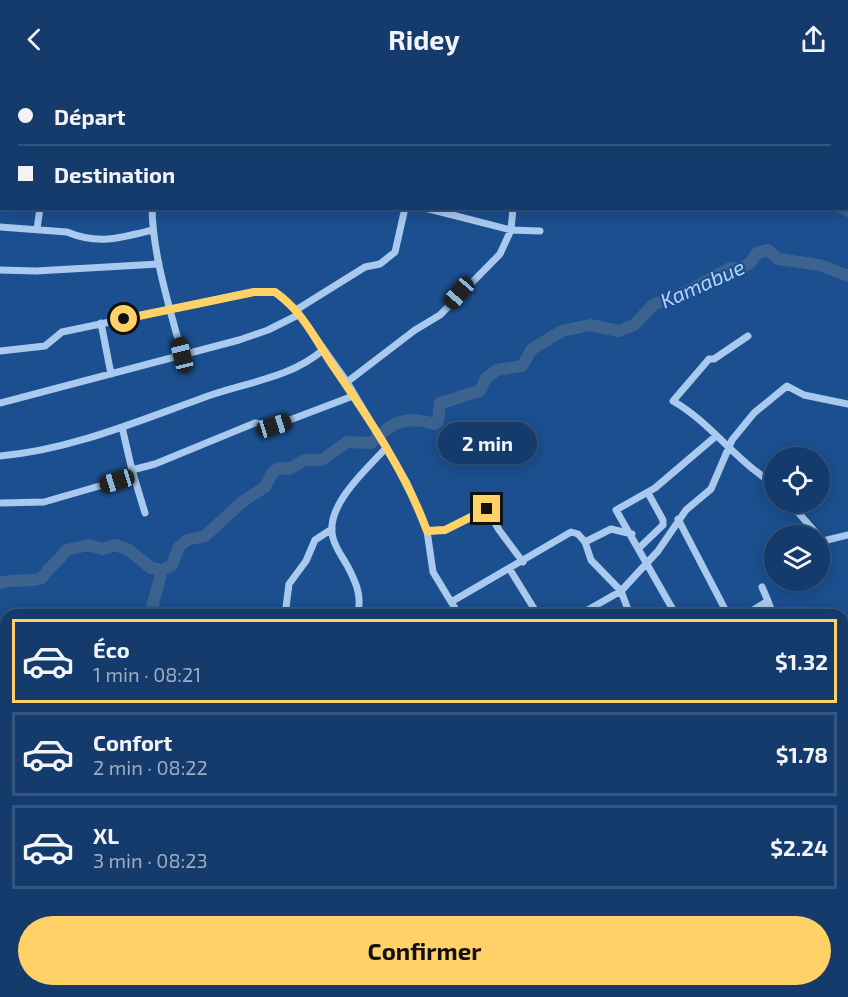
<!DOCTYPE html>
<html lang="fr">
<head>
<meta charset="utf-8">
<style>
	:root { --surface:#143b6b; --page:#1d4271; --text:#f1f3f6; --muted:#9dadc1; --line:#33557e; --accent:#ffd166 }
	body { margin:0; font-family:"Exo 2",sans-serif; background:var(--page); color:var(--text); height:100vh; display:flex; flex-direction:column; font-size:22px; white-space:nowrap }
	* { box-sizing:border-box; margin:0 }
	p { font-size:20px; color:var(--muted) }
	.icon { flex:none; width:33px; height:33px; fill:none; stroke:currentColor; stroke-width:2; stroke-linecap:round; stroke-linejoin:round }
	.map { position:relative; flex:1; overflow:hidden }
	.drawer { position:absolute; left:0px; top:531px; width:849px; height:388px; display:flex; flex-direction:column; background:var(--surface); border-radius:18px 18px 0 0; box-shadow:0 3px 15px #0003,0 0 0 2px var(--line) }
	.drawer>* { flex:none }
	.hud { position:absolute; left:0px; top:0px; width:849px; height:132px; box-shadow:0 3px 15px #0003,0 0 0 2px var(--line); display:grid; align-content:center; height:132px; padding:0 18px; background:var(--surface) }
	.fabs { position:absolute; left:764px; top:369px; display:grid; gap:12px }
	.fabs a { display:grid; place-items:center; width:66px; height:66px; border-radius:50%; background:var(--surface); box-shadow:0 3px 15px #0003,0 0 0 2px var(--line); font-size:30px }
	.end { position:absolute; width:27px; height:27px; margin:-14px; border:8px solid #ffd166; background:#111; box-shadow:0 0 0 3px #111 }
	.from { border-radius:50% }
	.bubble { position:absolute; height:42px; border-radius:21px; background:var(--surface); box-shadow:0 3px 15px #0003,0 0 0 2px var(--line); font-size:20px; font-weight:700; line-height:42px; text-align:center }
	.car { position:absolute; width:18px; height:36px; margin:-18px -9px; border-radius:8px; box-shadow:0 0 4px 2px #0007; background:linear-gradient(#222 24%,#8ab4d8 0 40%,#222 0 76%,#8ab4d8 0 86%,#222 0) }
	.hud b { display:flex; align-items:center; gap:21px; height:57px; font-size:22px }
	.hud b+b { border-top:2px solid var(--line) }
	.hud i { width:15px; height:15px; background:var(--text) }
	ul { padding:10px 0 0; list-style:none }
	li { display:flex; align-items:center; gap:18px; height:84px; margin:0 12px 9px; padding:0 6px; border:3px solid var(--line); border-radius:0px }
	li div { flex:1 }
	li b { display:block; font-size:22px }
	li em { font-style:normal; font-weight:700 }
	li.on { border-color:var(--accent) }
	li>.icon { width:54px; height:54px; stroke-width:1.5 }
	.primary-button { display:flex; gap:12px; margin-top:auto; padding:12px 18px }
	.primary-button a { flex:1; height:69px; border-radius:36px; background:var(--accent); color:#111; font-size:24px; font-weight:700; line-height:69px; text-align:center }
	header { display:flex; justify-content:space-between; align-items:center; height:78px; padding:0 18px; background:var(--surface); font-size:27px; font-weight:700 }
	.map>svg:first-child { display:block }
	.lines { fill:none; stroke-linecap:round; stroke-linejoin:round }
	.river { stroke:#3c6290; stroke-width:12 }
	.minor { stroke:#a9c9ee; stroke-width:7 }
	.route { stroke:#ffd166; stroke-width:8 }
	.labels { text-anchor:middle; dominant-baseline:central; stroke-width:4.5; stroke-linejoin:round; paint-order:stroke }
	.water-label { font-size:21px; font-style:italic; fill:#b5d3f5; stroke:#1b4f8f }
</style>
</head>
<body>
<header><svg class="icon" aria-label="back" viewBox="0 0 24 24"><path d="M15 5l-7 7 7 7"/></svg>Ridey<svg class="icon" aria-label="share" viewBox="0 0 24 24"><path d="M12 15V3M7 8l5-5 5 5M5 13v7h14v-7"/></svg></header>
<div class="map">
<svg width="848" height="919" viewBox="0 0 848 919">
	<rect width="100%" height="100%" fill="#1b4f8f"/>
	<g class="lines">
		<!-- river -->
		<path class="river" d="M 408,0 L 411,2
			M 842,130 L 848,133
			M 0,505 C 15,500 27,505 42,500 C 49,488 59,484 66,472 L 89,467 L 102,471 L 115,467 L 129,472 L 151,490 L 162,492 L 172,487 L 179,469 L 187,462 L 205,458 L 242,424 L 265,409 L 272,395 L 279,390 L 289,391 L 305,382 L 322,382 L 347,364 L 371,365 C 392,344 405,337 435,346 L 438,343 L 440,325 C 455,322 465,316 480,313 L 486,300 L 497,292 L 522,288 L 532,271 L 562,253 L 590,247 L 619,253 L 634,247 L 653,227 L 686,214 L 730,190 L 740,191 L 751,184 L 757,175 L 768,172 L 778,181 L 820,187 L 848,198
			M 150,537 L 162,492
			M 6,784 L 1,795 L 6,826
			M 0,886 L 6,878"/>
		<!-- minor -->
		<path class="minor" d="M 661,2 L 662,0
			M 0,67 L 2,67
			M 152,130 C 153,180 170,229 182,277
			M 425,130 L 511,152 L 540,153
			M 0,149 L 67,154 C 98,167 121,160 152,152
			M 37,151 L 40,130
			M 0,192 L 36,193 L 159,186
			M 296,232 L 365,189 L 380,186 L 395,174 L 405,130
			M 101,245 L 111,296
			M 748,258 L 714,281 L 709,281 L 673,323 C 703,340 726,369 753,391 C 761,397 767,401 774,409
			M 0,273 L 45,268 L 62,254 L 254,214 L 275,214 L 296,232 L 347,304 L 407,405 L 427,453 L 433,494 L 459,537
			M 347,304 L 415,252 L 440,237 L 500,176 L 511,152 L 513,130
			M 0,325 L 239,262 L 268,252 L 298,237
			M 122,349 L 132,392 L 145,435
			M 0,378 C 73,372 145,340 214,316 C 253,303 291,299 323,272
			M 132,392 L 155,386 L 255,345 L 274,348 L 353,318
			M 789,424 L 823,463 L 848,457
			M 0,425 L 44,424 L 134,398
			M 678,441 L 728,537
			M 427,453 L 445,452 L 487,431 L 499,452 L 523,484
			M 585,464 L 591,482 L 621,513 L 630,537
			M 639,470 L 663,447 L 663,442 L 648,415
			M 509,490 L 538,537
			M 768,523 L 773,537
			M 451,524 L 571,454 L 578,456 L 585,464 L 611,451 L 632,456
			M 285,537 L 289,506 L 306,483 L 315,462 L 332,451
			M 358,537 C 361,519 358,509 350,493 C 345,482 336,472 333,460 C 324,428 367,391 385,371
			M 579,537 L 621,513 L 658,473 L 686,432 L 711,411 L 732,362 L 754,335 L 787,308 L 804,317 L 848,326
			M 676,537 L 616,432 L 655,410 L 716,358
			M 745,537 L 768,523 L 762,509
			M 843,615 L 848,615
			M 0,650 L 6,638
			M 843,673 L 848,672
			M 843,814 L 848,814
			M 171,914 L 175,919
			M 292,914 L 295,919
			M 518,914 L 535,919
			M 753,914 L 753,919
			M 816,914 L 819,919
			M 88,919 L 93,914
			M 192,919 L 198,914
			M 348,919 L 357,914
			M 559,919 L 567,914"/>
	</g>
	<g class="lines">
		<!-- route -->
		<path class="route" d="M 124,241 L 254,214 L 275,214 C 299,230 314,258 329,282 C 365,335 405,392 427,453 L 445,452 L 487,431"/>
	</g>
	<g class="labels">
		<!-- water labels -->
		<g class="water-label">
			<text transform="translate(702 205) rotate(-24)">Kamabue</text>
		</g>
	</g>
</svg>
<div class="fabs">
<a><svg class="icon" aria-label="locate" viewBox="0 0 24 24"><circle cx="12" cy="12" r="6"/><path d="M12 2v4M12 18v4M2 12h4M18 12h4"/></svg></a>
<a><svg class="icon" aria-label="layers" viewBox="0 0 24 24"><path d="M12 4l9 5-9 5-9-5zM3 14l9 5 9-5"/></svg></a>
</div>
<i class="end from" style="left:124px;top:241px"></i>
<i class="end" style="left:487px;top:431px"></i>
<div class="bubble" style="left:438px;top:344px;width:99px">2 min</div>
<i class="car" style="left:459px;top:215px;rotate:221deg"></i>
<i class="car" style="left:182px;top:277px;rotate:346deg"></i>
<i class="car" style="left:274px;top:348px;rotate:73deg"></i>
<i class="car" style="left:117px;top:403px;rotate:253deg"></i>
<div class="hud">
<b><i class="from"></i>Départ</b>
<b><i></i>Destination</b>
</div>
<section class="drawer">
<ul>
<li class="on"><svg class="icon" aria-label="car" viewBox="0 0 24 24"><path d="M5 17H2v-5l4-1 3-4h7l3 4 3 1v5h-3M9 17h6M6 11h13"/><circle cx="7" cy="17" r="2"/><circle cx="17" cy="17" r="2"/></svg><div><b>Éco</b><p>1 min · 08:21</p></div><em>$1.32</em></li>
<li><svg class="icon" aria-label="car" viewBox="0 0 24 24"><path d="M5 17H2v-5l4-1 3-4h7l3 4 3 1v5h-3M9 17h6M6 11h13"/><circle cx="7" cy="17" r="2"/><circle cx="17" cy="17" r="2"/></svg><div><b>Confort</b><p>2 min · 08:22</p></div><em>$1.78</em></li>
<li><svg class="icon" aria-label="car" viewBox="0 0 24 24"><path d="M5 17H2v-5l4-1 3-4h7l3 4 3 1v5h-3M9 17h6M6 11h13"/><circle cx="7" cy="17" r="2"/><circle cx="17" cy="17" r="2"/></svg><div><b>XL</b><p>3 min · 08:23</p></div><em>$2.24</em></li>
</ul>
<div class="primary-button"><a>Confirmer</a></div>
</section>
</div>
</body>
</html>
